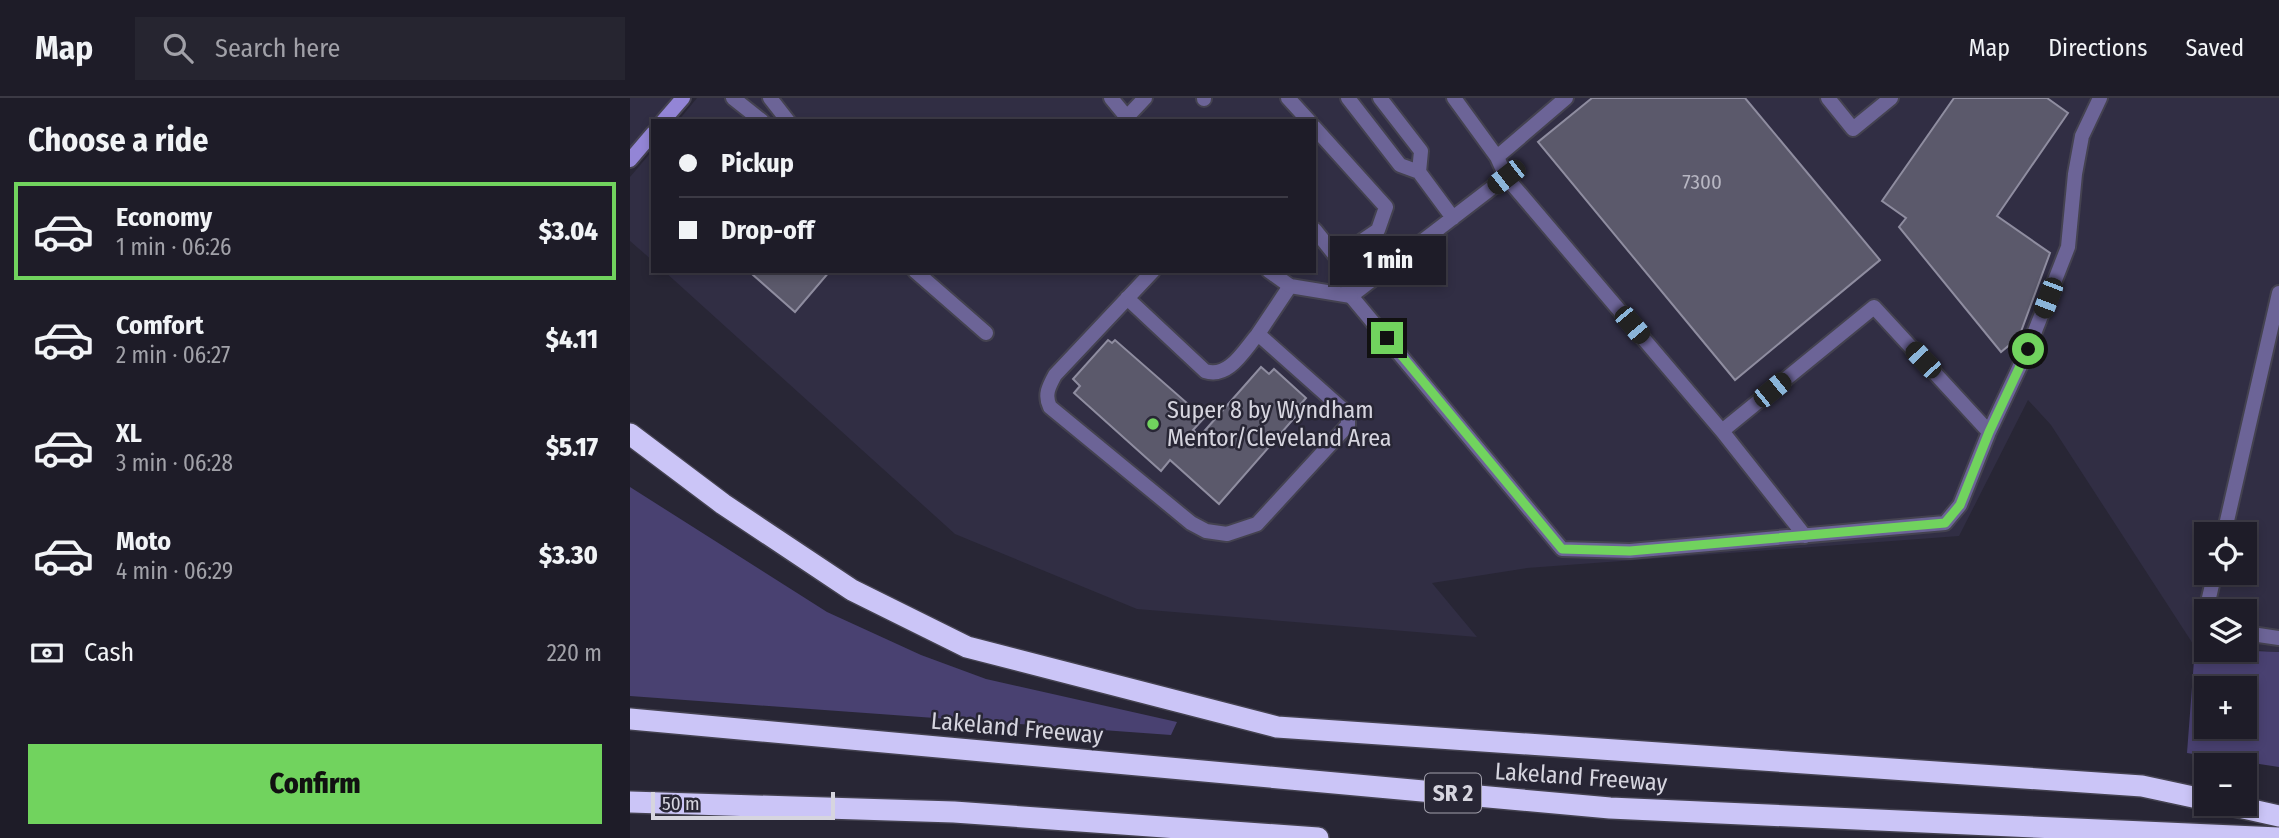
<!DOCTYPE html>
<html lang="en">
<head>
<meta charset="utf-8">
<style>
	:root { --surface:#1e1c28; --page:#262530; --text:#f1f3f6; --muted:#a1a1a8; --line:#3c3a45; --accent:#71d35e }
	body { margin:0; font-family:"Fira Sans Condensed",sans-serif; background:var(--page); color:var(--text); height:100vh; display:flex; flex-direction:column; font-size:26px; white-space:nowrap }
	* { box-sizing:border-box; margin:0 }
	p { font-size:23px; color:var(--muted) }
	.icon { flex:none; width:38px; height:38px; fill:none; stroke:currentColor; stroke-width:2; stroke-linecap:round; stroke-linejoin:round }
	.map { position:relative; flex:1; overflow:hidden }
	.drawer { display:flex; flex-direction:column; background:var(--surface); width:630px }
	.drawer>* { flex:none }
	.top-card { position:absolute; left:21px; top:21px; width:665px; height:154px; border-radius:0px; box-shadow:0 4px 10px #0003,0 0 0 2px var(--line); display:grid; align-content:center; height:154px; padding:0 28px; background:var(--surface) }
	.controls { position:absolute; left:1564px; top:424px; display:grid; gap:14px }
	.controls a { display:grid; place-items:center; width:63px; height:63px; border-radius:0px; background:var(--surface); box-shadow:0 4px 10px #0003,0 0 0 2px var(--line); font-size:35px }
	.scale { position:absolute; left:21px; bottom:18px; width:184px; box-sizing:border-box; padding-left:7px; border:4px solid #d6d5df; border-top:0; font-size:19px; line-height:24px; white-space:nowrap; color:#d6d5df; -webkit-text-stroke:5px #282635; paint-order:stroke }
	.end { position:absolute; width:32px; height:32px; margin:-16px; border:9px solid #71d35e; background:#111; box-shadow:0 0 0 4px #111 }
	.from { border-radius:50% }
	.bubble { position:absolute; height:49px; border-radius:0px; background:var(--surface); box-shadow:0 4px 10px #0003,0 0 0 2px var(--line); font-size:23px; font-weight:800; line-height:49px; text-align:center }
	.car { position:absolute; width:21px; height:42px; margin:-21px -10px; border-radius:9px; box-shadow:0 0 5px 2px #0007; background:linear-gradient(#222 24%,#8ab4d8 0 40%,#222 0 76%,#8ab4d8 0 86%,#222 0) }
	.top-card b { display:flex; align-items:center; gap:24px; height:66px; font-size:26px }
	.top-card b+b { border-top:2px solid var(--line) }
	.top-card i { width:18px; height:18px; background:var(--text) }
	ul { padding:0; list-style:none }
	li { display:flex; align-items:center; gap:21px; height:98px; margin:0 14px 10px; padding:0 14px; border:4px solid transparent; border-radius:0px }
	li div { flex:1 }
	li b { display:block; font-size:26px }
	li em { font-style:normal; font-weight:800 }
	li.on { border-color:var(--accent) }
	li>.icon { width:63px; height:63px; stroke-width:1.5 }
	h2 { padding:0 28px; font-size:32px; line-height:84px }
	.pay { display:flex; align-items:center; gap:18px; height:77px; padding:0 28px; font-size:26px }
	.pay p { margin-inline-start:auto }
	.cta { display:flex; gap:14px; margin-top:auto; padding:14px 28px }
	.cta a { flex:1; height:80px; border-radius:0px; background:var(--accent); color:#111; font-size:28px; font-weight:800; line-height:80px; text-align:center }
	header { display:flex; align-items:center; gap:42px; box-sizing:border-box; height:98px; padding:0 35px; background:var(--surface); border-bottom:2px solid var(--line) }
	header strong { font-size:33px }
	nav { display:flex; gap:38px; margin-inline-start:auto; font-size:24px }
	.search { width:490px; height:63px; background:var(--page); display:flex; align-items:center; gap:18px; box-sizing:border-box; padding:0 24px; border-radius:0px; color:var(--muted); font-size:26px }
	main { display:flex; flex:1; min-height:0 }
	.map>svg:first-child { display:block }
	.built { fill:#312e44; fill-rule:evenodd }
	.green { fill:#494171; fill-rule:evenodd }
	.building { fill:#5b596b; stroke:#8f8da0; stroke-width:2 }
	.lines { fill:none; stroke-linecap:round; stroke-linejoin:round }
	.lane-casing { stroke:#444250; stroke-width:18 }
	.street-casing { stroke:#444250; stroke-width:18 }
	.secondary-casing { stroke:#444250; stroke-width:18 }
	.highway-casing { stroke:#444250; stroke-width:24 }
	.lane { stroke:#6c6497; stroke-width:14 }
	.street { stroke:#6c6497; stroke-width:14 }
	.secondary { stroke:#9385d6; stroke-width:14 }
	.highway { stroke:#cbc5f7; stroke-width:21 }
	.route { stroke:#71d35e; stroke-width:9 }
	.poi-dot { fill:#71d35e; stroke:#282635; stroke-width:2.5 }
	.labels { text-anchor:middle; dominant-baseline:central; stroke-width:5; stroke-linejoin:round; paint-order:stroke }
	.number-label { font-size:21px; fill:#b7b6c2 }
	.shield { fill:#282635; stroke:#a2a0ac; stroke-width:2 }
	.shield-label { font-size:23px; font-weight:bold; fill:#d6d5df }
	.poi-label { font-size:24px; fill:#d6d5df; stroke:#282635; text-anchor:start }
	.street-label { font-size:24px; fill:#d6d5df; stroke:#282635 }
</style>
</head>
<body>
<header>
<strong>Map</strong>
<div class="search"><svg class="icon" aria-label="search" viewBox="0 0 24 24"><circle cx="10" cy="10" r="6"/><path d="M15 15l6 6"/></svg>Search here</div>
<nav><a>Map</a><a>Directions</a><a>Saved</a></nav>
</header>
<main>
<section class="drawer">
<h2>Choose a ride</h2>
<ul>
<li class="on"><svg class="icon" aria-label="car" viewBox="0 0 24 24"><path d="M5 17H2v-5l4-1 3-4h7l3 4 3 1v5h-3M9 17h6M6 11h13"/><circle cx="7" cy="17" r="2"/><circle cx="17" cy="17" r="2"/></svg><div><b>Economy</b><p>1 min · 06:26</p></div><em>$3.04</em></li>
<li><svg class="icon" aria-label="car" viewBox="0 0 24 24"><path d="M5 17H2v-5l4-1 3-4h7l3 4 3 1v5h-3M9 17h6M6 11h13"/><circle cx="7" cy="17" r="2"/><circle cx="17" cy="17" r="2"/></svg><div><b>Comfort</b><p>2 min · 06:27</p></div><em>$4.11</em></li>
<li><svg class="icon" aria-label="car" viewBox="0 0 24 24"><path d="M5 17H2v-5l4-1 3-4h7l3 4 3 1v5h-3M9 17h6M6 11h13"/><circle cx="7" cy="17" r="2"/><circle cx="17" cy="17" r="2"/></svg><div><b>XL</b><p>3 min · 06:28</p></div><em>$5.17</em></li>
<li><svg class="icon" aria-label="car" viewBox="0 0 24 24"><path d="M5 17H2v-5l4-1 3-4h7l3 4 3 1v5h-3M9 17h6M6 11h13"/><circle cx="7" cy="17" r="2"/><circle cx="17" cy="17" r="2"/></svg><div><b>Moto</b><p>4 min · 06:29</p></div><em>$3.30</em></li>
</ul>
<div class="pay"><svg class="icon" aria-label="cash" viewBox="0 0 24 24"><path d="M3 7h18v10H3z"/><circle cx="12" cy="12" r="2"/></svg>Cash<p>220 m</p></div>
<div class="cta"><a>Confirm</a></div>
</section>
<div class="map">
<svg width="1649" height="740" viewBox="0 0 1649 740">
	<rect width="100%" height="100%" fill="#282635"/>
	<!-- built -->
	<path class="built" d="M 0,0 L 44,0 L 0,52 Z
		M 67,0 L 1649,0 L 1649,554 L 1610,551 L 1615,551 L 1615,513 L 1577,513 L 1577,549 L 1565,549 L 1421,327 L 1398,302 L 1329,438 L 897,470 L 802,485 L 847,539 L 507,511 L 325,436 L 34,173 L 684,173 L 684,23 L 48,23 ZM 1577,436 L 1615,436 L 1615,474 L 1577,474 Z
		M 23,52 L 23,163 L 0,143 L 0,79 Z"/>
	<!-- green -->
	<path class="green" d="M 0,389 L 197,514 L 291,557 L 356,581 L 547,624 L 541,637 L 0,598 Z
		M 1565,549 L 1577,549 L 1577,551 L 1649,554 L 1649,669 L 1557,655 ZM 1577,590 L 1615,590 L 1615,628 L 1577,628 Z"/>
	<!-- building -->
	<path class="building" d="M 962,0 L 1115,0 L 1250,162 L 1105,282 L 908,44 Z
		M 1324,0 L 1417,0 L 1438,15 L 1367,118 L 1420,155 L 1389,239 L 1371,254 L 1269,129 L 1276,120 L 1252,103 Z
		M 124,173 L 200,173 L 165,214 L 122,176 Z
		M 478,242 L 482,245 L 485,242 L 574,320 L 563,332 L 570,338 L 631,269 L 639,276 L 644,271 L 676,300 L 670,307 L 673,310 L 589,406 L 540,362 L 531,373 L 444,295 L 450,288 L 443,281 Z"/>
	<g class="lines">
		<defs>
			<path id="lane" d="M 103,0 L 132,23
				M 140,0 L 158,23
				M 574,0 L 574,1
				M 658,0 L 679,23
				M 718,0 L 770,67 L 789,74 L 823,120
				M 750,0 L 791,53 L 789,74
				M 1198,0 L 1223,31 L 1261,0
				M 497,19 L 515,0
				M 684,29 L 756,109 L 748,132 L 707,160
				M 867,59 L 936,0
				M 876,79 L 1092,333 L 1244,209 L 1359,334
				M 685,132 L 712,166 L 721,198 L 932,451 L 1000,453 L 1315,425 L 1330,407 L 1359,334 L 1398,251 L 1438,149 L 1445,76 L 1452,38 L 1470,0
				M 285,173 L 356,235
				M 523,173 L 425,277 C 419,288 414,297 420,309 L 561,425 L 576,433 L 597,436 L 627,426 L 718,327 L 718,316 L 628,236 L 660,188
				M 721,198 L 876,79 L 867,59 L 824,0
				M 497,200 L 575,273 C 599,281 614,252 628,236
				M 1092,333 L 1175,438
				M 1594,436 L 1649,195
				M 1577,519 L 1575,517 L 1585,474
				M 1615,535 L 1649,540"/>
			<path id="street" d="M 481,0 L 500,23
				M 639,173 L 660,188 L 721,198"/>
			<path id="secondary" d="M 33,23 L 53,0
				M 0,62 L 23,35"/>
			<path id="highway" d="M 0,336 L 93,406 L 222,492 L 337,549 L 647,629 L 1512,688 L 1577,702
				M 0,621 L 980,710 L 1649,740
				M 0,704 L 324,714 L 688,740
				M 1591,705 L 1649,718"/>
		</defs>
		<!-- lane casing -->
		<use href="#lane" class="lane-casing"/>
		<!-- street casing -->
		<use href="#street" class="street-casing"/>
		<!-- secondary casing -->
		<use href="#secondary" class="secondary-casing"/>
		<!-- highway casing -->
		<use href="#highway" class="highway-casing"/>
		<!-- lane -->
		<use href="#lane" class="lane"/>
		<!-- street -->
		<use href="#street" class="street"/>
		<!-- secondary -->
		<use href="#secondary" class="secondary"/>
		<!-- highway -->
		<use href="#highway" class="highway"/>
	</g>
	<g class="lines">
		<!-- route -->
		<path class="route" d="M 757,240 L 932,451 L 1000,453 L 1315,425 L 1330,407 L 1359,334 L 1398,251"/>
	</g>
	<!-- markers -->
	<circle class="poi-dot" cx="523" cy="326" r="7"/>
	<g class="labels">
		<!-- number labels -->
		<g class="number-label">
			<text x="1072" y="84">7300</text>
		</g>
		<!-- shield labels -->
		<rect class="shield" x="795" y="675.5" width="56" height="39" rx="5"/>
		<g class="shield-label">
			<text x="823" y="695">SR 2</text>
		</g>
		<!-- poi labels -->
		<g class="poi-label">
			<text x="537" y="312">Super 8 by Wyndham<tspan x="537" dy="28">Mentor/Cleveland Area</tspan></text>
		</g>
		<!-- street labels -->
		<g class="street-label">
			<text transform="translate(387 630) rotate(5)">Lakeland Freeway</text>
			<text transform="translate(951 679) rotate(4)">Lakeland Freeway</text>
		</g>
	</g>
</svg>
<div class="controls">
<a><svg class="icon" aria-label="locate" viewBox="0 0 24 24"><circle cx="12" cy="12" r="6"/><path d="M12 2v4M12 18v4M2 12h4M18 12h4"/></svg></a>
<a><svg class="icon" aria-label="layers" viewBox="0 0 24 24"><path d="M12 4l9 5-9 5-9-5zM3 14l9 5 9-5"/></svg></a>
<a>+</a>
<a>−</a>
</div>
<div class="scale">50 m</div>
<i class="end from" style="left:1398px;top:251px"></i>
<i class="end" style="left:757px;top:240px"></i>
<div class="bubble" style="left:700px;top:138px;width:116px">1 min</div>
<i class="car" style="left:876px;top:79px;rotate:232deg"></i>
<i class="car" style="left:1418px;top:200px;rotate:201deg"></i>
<i class="car" style="left:1002px;top:227px;rotate:140deg"></i>
<i class="car" style="left:1293px;top:262px;rotate:317deg"></i>
<i class="car" style="left:1142px;top:292px;rotate:51deg"></i>
<div class="top-card">
<b><i class="from"></i>Pickup</b>
<b><i></i>Drop-off</b>
</div>
</div>
</main>
</body>
</html>
